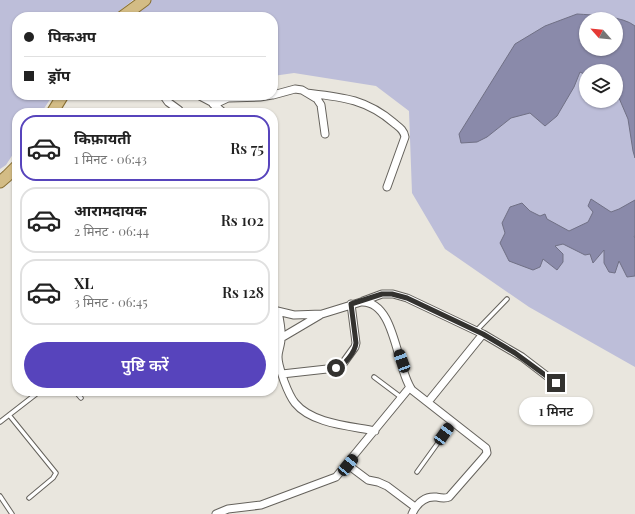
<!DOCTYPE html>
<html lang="hi">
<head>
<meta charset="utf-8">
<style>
	:root { --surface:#fff; --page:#f6f6f6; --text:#222; --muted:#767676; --line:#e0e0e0; --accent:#5744bc }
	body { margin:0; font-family:"Playfair Display","Noto Sans Devanagari",serif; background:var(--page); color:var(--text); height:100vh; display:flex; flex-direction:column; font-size:15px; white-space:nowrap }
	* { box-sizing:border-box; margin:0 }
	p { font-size:13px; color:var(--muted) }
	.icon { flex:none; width:22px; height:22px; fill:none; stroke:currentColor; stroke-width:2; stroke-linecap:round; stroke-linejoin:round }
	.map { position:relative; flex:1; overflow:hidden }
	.panel { position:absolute; left:12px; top:108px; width:266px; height:288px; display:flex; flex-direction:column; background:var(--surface); border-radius:16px; box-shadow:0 1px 3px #0004 }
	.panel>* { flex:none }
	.top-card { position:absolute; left:12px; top:12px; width:266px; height:88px; border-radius:16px; box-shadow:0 1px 3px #0004; display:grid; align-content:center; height:88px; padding:0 12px; background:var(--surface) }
	.needle { width:26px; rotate:297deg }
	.controls { position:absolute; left:579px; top:12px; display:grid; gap:8px }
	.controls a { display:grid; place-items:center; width:44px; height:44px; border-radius:50%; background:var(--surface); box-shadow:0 1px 3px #0004; font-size:20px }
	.end { position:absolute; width:18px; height:18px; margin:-9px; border:5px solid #33322f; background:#fff; box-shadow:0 0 0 2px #fff }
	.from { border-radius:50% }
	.bubble { position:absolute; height:28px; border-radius:14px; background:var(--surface); box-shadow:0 1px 3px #0004; font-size:13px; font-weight:600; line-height:28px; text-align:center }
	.car { position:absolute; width:12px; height:24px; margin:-12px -6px; border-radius:5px; box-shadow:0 0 3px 1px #0007; background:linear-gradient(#222 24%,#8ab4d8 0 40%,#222 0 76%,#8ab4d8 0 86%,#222 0) }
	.top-card b { display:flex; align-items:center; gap:14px; height:38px; font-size:15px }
	.top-card b+b { border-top:1px solid var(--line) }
	.top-card i { width:10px; height:10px; background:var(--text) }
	ul { padding:7px 0 0; list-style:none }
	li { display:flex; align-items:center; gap:12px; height:66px; margin:0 8px 6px; padding:0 4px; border:2px solid var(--line); border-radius:16px }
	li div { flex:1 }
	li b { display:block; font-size:15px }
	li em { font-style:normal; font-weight:600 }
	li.selected { border-color:var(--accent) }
	li>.icon { width:36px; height:36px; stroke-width:1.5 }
	.action { display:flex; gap:8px; margin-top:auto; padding:8px 12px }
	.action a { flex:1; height:46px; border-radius:24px; background:var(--accent); color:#fff; font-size:16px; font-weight:600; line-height:46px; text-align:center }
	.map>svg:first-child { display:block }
	.green { fill:#bdbed9; fill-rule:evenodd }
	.water { fill:#8a8aaa; stroke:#707085; fill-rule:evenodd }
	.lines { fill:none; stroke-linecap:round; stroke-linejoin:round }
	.lane-casing { stroke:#65625c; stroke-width:5.5 }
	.street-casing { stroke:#65625c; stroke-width:9 }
	.primary-casing { stroke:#886f32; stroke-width:13 }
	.lane { stroke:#fff; stroke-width:3.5 }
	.street { stroke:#fff; stroke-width:7 }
	.primary { stroke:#d3bc85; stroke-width:11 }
	.route { stroke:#33322f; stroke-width:5 }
</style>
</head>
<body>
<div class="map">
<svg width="635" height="514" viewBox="0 0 635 514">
	<rect width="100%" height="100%" fill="#e9e6de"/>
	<!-- green -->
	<path class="green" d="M 0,0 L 133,0 L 112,17 L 17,17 L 17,95 L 53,95 L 41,113 L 17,113 L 17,148 L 6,165 L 0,169 Z
		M 150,0 L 635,0 L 635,367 L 529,307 L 445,249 L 412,193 L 409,111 L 376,86 L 294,73 L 273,76 L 273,17 L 128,17 ZM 586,19 L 616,19 L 616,49 L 586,49 ZM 586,71 L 616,71 L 616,101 L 586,101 Z"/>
	<!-- water -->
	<path class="water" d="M 577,14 C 592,15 623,16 635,26 L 635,158 L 633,151 L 628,119 L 616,91 L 616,71 L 586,71 L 586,75 L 580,72 L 574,87 L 557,116 L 545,126 L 530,113 L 511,118 L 487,137 L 477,142 L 461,143 L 459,134 L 515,44 L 545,26 ZM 586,19 L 616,19 L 616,49 L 586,49 Z
		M 591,199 L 611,212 L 619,209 L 635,200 L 635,235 L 634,237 L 635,237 L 635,276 L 627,277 L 619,261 L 615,273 L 609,272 L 604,263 L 604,250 L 593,263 L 590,254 L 585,255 L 563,244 L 555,246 L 563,254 L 563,262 L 557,270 L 543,259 L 540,267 L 533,270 L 509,261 L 500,243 L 505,233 L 502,223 L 510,207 L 522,203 L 530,211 L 540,216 L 545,214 L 547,219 L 569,231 L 588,222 L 593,212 L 588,206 Z"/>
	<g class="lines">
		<defs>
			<path id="lane" d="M 477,330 L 507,299
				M 374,377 L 402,398
				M 75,391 L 81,398
				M 9,415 L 56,473 L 53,478 L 29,498
				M 0,422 L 40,391
				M 417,472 L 453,422
				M 0,496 L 12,514"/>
			<path id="street" d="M 307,93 C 342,97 366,99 394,123 C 399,127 404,130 405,137 L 387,187
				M 163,95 L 168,102 L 179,110
				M 198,95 L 215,104 L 228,98 L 260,97 L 272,95
				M 273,95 L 295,89 L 302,90 L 317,99 L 321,105 L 325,134
				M 213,104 L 224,113
				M 363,301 L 382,294 L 393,294 L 407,298 L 483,334 L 522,357 L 556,383
				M 273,310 L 294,315 L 322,314 L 361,302 C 396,300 396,369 412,390 L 486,448 L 487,453 L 484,457 L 449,497 C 445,499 441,498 436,497 C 424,496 417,503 412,514
				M 278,312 C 280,321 282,330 281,339 C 281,345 278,351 278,357 C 278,365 282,374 284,381 C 287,389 290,397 295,403 C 312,424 351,426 375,431
				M 281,338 L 320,315
				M 282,374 L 336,368 L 342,365 L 355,347 L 356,343 L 351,304
				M 428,402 L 483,334
				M 348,465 L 368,480 L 378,482 L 387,486 L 415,507
				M 216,514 L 228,509 L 261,505 L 336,477 L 410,387"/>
			<path id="primary" d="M 122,17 L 145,0
				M 52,113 L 63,95
				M 0,182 L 7,176 L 17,166"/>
		</defs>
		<!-- lane casing -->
		<use href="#lane" class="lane-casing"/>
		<!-- street casing -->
		<use href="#street" class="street-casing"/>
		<!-- primary casing -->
		<use href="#primary" class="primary-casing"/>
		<!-- lane -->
		<use href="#lane" class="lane"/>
		<!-- street -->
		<use href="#street" class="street"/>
		<!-- primary -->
		<use href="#primary" class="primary"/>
	</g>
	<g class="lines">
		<!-- route -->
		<path class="route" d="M 336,368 C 345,365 355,352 356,343 L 351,304 L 382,294 L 392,294 L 407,298 L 483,334 L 515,353 L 556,383"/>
	</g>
</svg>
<div class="controls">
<a><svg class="needle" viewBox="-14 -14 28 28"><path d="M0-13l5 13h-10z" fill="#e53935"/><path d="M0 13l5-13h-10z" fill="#767676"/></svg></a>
<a><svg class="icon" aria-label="layers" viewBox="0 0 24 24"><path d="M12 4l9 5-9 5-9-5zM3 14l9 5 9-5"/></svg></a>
</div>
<i class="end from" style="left:336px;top:368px"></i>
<i class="end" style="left:556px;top:383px"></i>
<div class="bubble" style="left:519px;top:397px;width:74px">1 मिनट</div>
<i class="car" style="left:402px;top:361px;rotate:340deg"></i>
<i class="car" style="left:444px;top:434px;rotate:36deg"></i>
<i class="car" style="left:348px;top:465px;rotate:39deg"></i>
<div class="top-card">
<b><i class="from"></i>पिकअप</b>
<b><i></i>ड्रॉप</b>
</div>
<section class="panel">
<ul>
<li class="selected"><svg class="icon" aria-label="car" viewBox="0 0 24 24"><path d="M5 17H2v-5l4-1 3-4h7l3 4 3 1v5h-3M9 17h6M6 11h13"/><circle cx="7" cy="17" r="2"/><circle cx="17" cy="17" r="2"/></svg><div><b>किफ़ायती</b><p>1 मिनट · 06:43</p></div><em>Rs 75</em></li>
<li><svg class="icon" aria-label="car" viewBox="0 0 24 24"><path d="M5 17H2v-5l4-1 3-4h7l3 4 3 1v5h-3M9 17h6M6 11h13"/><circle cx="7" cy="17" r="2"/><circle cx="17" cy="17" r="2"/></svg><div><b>आरामदायक</b><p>2 मिनट · 06:44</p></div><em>Rs 102</em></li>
<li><svg class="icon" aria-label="car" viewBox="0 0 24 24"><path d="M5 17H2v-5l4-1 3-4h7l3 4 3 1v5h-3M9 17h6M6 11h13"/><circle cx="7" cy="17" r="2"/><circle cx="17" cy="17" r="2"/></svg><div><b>XL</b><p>3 मिनट · 06:45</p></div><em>Rs 128</em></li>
</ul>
<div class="action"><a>पुष्टि करें</a></div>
</section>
</div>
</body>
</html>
